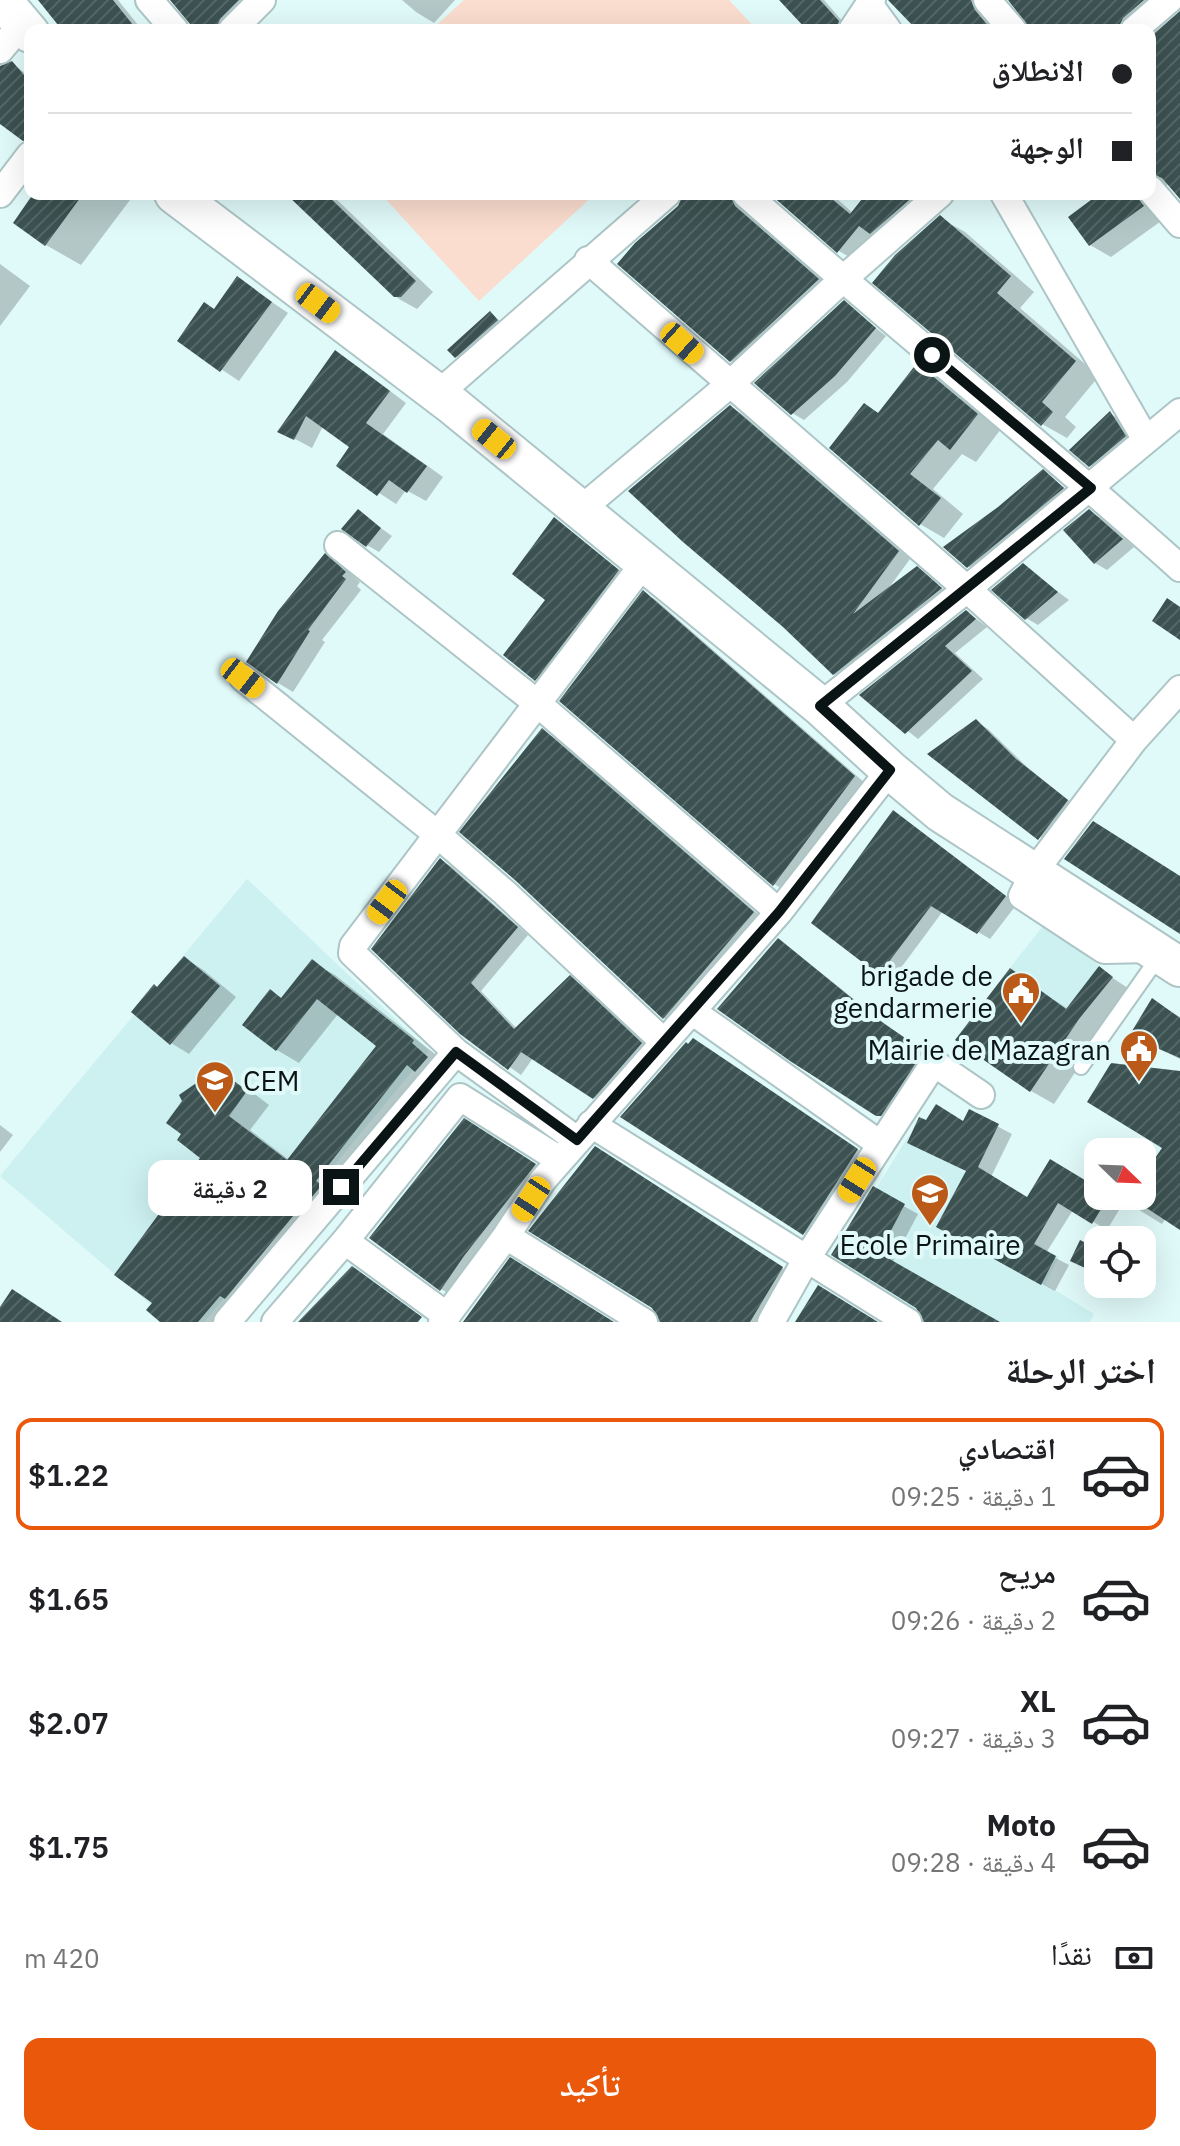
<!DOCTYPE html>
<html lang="ar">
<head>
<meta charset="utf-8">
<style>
	:root { --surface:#fff; --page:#f6f6f6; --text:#202124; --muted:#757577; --line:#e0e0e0; --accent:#ea580c }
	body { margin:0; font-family:"IBM Plex Sans","Noto Naskh Arabic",sans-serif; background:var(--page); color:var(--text); direction:rtl; height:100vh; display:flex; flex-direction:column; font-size:30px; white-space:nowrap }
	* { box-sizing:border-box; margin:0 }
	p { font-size:26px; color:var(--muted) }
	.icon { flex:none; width:44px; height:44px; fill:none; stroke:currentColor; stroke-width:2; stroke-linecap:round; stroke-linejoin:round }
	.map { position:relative; height:1322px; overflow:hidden; direction:ltr }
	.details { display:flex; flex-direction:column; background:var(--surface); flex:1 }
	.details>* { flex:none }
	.guide { position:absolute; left:24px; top:24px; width:1132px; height:176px; border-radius:16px; box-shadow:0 8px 32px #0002; direction:rtl; display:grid; align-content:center; height:176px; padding:0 24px; background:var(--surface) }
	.needle { width:52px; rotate:113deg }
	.fabs { position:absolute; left:1084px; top:1138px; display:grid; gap:16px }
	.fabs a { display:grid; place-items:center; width:72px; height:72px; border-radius:16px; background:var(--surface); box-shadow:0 8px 32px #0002; font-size:40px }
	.end { position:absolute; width:36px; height:36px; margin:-18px; border:10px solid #0b1414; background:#fff; box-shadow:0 0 0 4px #fff }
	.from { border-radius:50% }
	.bubble { position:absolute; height:56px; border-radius:16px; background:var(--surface); box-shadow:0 8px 32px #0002; font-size:26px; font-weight:600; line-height:56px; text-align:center; direction:rtl }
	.car { position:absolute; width:24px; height:48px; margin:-24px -12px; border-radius:10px; box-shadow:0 0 6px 2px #0007; background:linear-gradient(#f5c518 24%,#345 0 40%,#f5c518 0 76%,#345 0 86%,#f5c518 0) }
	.guide b { display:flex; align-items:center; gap:28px; height:76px; font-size:30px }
	.guide b+b { border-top:2px solid var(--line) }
	.guide i { width:20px; height:20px; background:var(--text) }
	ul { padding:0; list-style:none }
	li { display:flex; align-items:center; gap:24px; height:112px; margin:0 16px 12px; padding:0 8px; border:4px solid transparent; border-radius:16px }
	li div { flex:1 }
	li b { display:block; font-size:30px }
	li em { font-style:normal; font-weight:600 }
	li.on { border-color:var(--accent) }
	li>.icon { width:72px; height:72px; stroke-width:1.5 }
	h2 { padding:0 24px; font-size:36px; line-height:96px }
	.pay { display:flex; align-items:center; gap:20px; height:88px; padding:0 24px; font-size:30px }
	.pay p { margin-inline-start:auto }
	.cta { display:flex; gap:16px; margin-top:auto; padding:16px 24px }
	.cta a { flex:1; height:92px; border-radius:16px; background:var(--accent); color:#fff; font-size:32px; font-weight:600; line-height:92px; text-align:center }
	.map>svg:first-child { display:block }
	.built { fill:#cdf0f0 }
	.garden { fill:#faddce }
	.shadow { fill:#0003 }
	.building { fill:url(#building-hatch) }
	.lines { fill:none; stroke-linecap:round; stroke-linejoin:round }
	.lane-casing { stroke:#adc5c6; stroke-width:18 }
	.street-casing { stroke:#adc5c6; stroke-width:30 }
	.secondary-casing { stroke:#adc5c6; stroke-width:42 }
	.lane { stroke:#fff; stroke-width:14 }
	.street { stroke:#fff; stroke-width:26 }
	.secondary { stroke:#fff; stroke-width:38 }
	.route { stroke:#0b1414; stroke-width:10 }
	.labels { text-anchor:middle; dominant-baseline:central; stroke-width:8; stroke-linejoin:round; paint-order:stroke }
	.poi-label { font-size:28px; fill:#0b1414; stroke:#e0f9f9; text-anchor:end }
</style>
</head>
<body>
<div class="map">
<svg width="1180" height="1322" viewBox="0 0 1180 1322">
	<defs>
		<pattern id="building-hatch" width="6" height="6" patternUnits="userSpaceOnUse" patternTransform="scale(2)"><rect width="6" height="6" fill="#3c5151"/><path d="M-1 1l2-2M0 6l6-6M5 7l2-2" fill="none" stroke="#546666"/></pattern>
	</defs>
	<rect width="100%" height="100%" fill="#e0f9f9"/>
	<!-- built -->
	<path class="built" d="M 247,879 L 429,1051 L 204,1322 L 171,1322 L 0,1176 Z
		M 1043,926 L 1048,926 L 1099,966 L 1066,1009 L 1010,968 Z
		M 909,1135 L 968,1174 L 955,1197 L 1059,1257 L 1045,1284 L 1094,1314 L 1090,1322 L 917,1322 L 826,1270 Z"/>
	<!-- garden -->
	<path class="garden" d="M 464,0 L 729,0 L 757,30 L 431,30 Z
		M 381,194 L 595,194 L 479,301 Z"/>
	<!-- shadow -->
	<path class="shadow" d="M 41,0 L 118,0 L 142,30 L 65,30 Z
		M 172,0 L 272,0 L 242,30 L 198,30 Z
		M 402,0 L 455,0 L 434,23 L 416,12 Z
		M 782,0 L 824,0 L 850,30 L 810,30 Z
		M 892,0 L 997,0 L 1002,30 L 920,30 Z
		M 1011,0 L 1179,0 L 1144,30 L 1033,30 Z
		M 1180,14 L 1180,197 L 1168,184 L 1156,195 L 1164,219 L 1111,257 L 1090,245 L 1102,194 L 1150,194 L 1150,40 Z
		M 12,63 L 30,77 L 30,143 L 0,121 L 0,67 Z
		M 36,194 L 121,194 L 130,200 L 81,265 L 46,245 L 16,222 Z
		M 289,194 L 331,194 L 433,292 L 417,309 L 399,299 Z
		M 684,194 L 729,194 L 841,294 L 754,374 L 731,361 L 679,207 Z
		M 772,194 L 839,194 L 836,198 L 853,213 L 869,194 L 947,194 L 863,265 L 839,251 Z
		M 940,218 L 965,232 L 1034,292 L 1020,308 L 1099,376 L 1065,417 L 1076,427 L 1067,438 L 1042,424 L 875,283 Z
		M 0,264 L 30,286 L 0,326 Z
		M 238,279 L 288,313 L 239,381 L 179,341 L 215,311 Z
		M 844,303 L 886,336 L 847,382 L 804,420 L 792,413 Z
		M 490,314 L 509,328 L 468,363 L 456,357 Z
		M 353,363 L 406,403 L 383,434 L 443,477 L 426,501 L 406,490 L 396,504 L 338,466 L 352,447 L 323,426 L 312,448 L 280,431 Z
		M 918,366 L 942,380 L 1001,429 L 976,462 L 962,454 L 933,489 L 963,514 L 944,538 L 920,524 L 865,405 L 880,414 Z
		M 731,407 L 742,414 L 910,559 L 888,589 L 917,569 L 952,596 L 846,680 L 834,674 Z
		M 1110,414 L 1122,420 L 1136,444 L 1102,472 L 1090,465 Z
		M 1043,472 L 1074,495 L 980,573 L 968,566 L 999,509 Z
		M 1089,511 L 1101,518 L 1134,547 L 1107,570 L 1095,563 Z
		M 358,512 L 392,536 L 379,552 L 367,545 Z
		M 555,520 L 629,578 L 547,686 L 536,679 L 547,600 Z
		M 325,556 L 341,565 L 360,582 L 357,586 L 361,590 L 322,640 L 325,642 L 293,692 L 278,683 Z
		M 1023,566 L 1069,600 L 1038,625 L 1026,618 Z
		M 644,593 L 656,600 L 866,784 L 786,891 L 774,884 Z
		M 967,612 L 987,627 L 955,653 L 983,679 L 918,739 L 862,695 Z
		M 976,722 L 988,729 L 1027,767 L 1078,808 L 1051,845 L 931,754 Z
		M 542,731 L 554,737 L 765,920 L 676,1024 L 664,1018 L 517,880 Z
		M 893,812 L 1017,904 L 990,939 L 943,911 L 892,980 L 880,973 Z
		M 441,860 L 452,867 L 528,935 L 481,991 L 517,1029 L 570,978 L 582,985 L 653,1051 L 606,1105 L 533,1058 L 521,1075 L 461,1032 Z
		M 790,948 L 889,1027 L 935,1059 L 890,1121 L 877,1114 Z
		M 184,958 L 202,969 L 236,997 L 189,1054 L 171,1043 L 133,1012 L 158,989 Z
		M 312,962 L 335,975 L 435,1054 L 433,1057 L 449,1071 L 231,1322 L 163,1322 L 155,1302 L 203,1158 L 215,1073 L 252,1092 L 269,1105 L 250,1130 L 289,1160 L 379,1046 L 338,1014 L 299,1063 L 277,1050 L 271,992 L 283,999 Z
		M 1099,969 L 1134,992 L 1102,1032 L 1054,1104 L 1031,1091 L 1010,971 L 1068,1009 Z
		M 1153,1001 L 1180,1017 L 1180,1059 L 1131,1035 Z
		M 706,1047 L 869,1157 L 816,1240 L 804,1233 Z
		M 1180,1073 L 1180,1228 L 1166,1218 L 1162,1224 L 1126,1202 L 1131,1196 L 1142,1196 L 1142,1180 L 1165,1147 Z
		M 970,1112 L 1012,1134 L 991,1177 L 1027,1199 L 1098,1190 L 1098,1196 L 1108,1196 L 1122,1205 L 1107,1230 L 1073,1210 L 1046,1253 L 1069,1265 L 1055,1291 L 938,1226 L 968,1171 L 926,1123 L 964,1124 Z
		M 0,1125 L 13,1135 L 0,1152 Z
		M 476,1128 L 546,1172 L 453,1296 L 441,1289 Z
		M 608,1155 L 793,1275 L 763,1322 L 662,1322 Z
		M 873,1189 L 918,1214 L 892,1263 L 996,1322 L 924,1322 L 918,1307 L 834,1255 Z"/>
	<!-- building -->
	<path class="building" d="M 38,0 L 113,0 L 137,30 L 62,30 Z
		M 170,0 L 239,0 L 220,19 L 216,30 L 195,30 Z
		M 779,0 L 820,0 L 839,21 L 836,30 L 807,30 Z
		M 888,0 L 971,0 L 975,10 L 990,28 L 987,30 L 917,30 Z
		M 1008,0 L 1144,0 L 1123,18 L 1118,30 L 1031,30 Z
		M 1180,11 L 1180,199 L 1162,178 L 1150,173 L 1150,37 Z
		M 12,61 L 30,82 L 30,139 L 23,141 L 0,124 L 0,66 Z
		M 33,194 L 83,194 L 45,246 L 13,223 Z
		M 286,194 L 326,194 L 416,281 L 401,297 L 394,297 Z
		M 683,194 L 730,194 L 735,206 L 819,279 L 730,362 L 617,264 L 635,243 L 678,206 Z
		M 770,194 L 826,194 L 850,214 L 866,194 L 916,194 L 870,234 L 859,226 L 837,253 Z
		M 1099,194 L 1135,194 L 1144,206 L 1089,246 L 1068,217 Z
		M 940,215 L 1011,276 L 997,293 L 1076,361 L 1042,402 L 1053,412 L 1041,426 L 872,283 L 895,255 Z
		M 237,276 L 272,302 L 220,372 L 177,341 L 204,302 L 214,309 Z
		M 844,300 L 876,328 L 835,376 L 791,415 L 754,383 Z
		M 490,311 L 498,320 L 455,358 L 447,350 Z
		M 335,350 L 390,391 L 366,423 L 427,466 L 407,493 L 389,480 L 377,496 L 336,466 L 349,447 L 306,416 L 294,440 L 277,432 Z
		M 917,363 L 978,414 L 950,450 L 938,440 L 910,474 L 941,498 L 919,526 L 829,448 L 864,403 L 878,413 Z
		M 730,405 L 899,551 L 853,614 L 917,566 L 942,588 L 833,675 L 783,627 L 683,542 L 628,491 Z
		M 1110,411 L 1126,436 L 1089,467 L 1069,450 Z
		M 1043,469 L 1064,488 L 967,568 L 943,547 L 998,507 Z
		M 358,509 L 381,528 L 366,547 L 341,529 Z
		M 1089,509 L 1123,539 L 1094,564 L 1063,530 Z
		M 554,517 L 619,570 L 535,681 L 503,655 L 545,600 L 512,574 Z
		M 325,553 L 346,572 L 342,576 L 346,579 L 308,630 L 310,631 L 277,684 L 246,662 L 278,611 Z
		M 1023,563 L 1058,592 L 1025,620 L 991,590 Z
		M 643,590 L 855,776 L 773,886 L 559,701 Z
		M 1167,598 L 1180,607 L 1180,640 L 1152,621 Z
		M 966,610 L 976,619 L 945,646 L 972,671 L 905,734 L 859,695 Z
		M 976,719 L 1015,758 L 1068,800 L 1038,840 L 927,754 Z
		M 542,728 L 754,912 L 663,1019 L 516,881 L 459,832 Z
		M 893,810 L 1006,896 L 977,934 L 931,906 L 879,975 L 811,923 Z
		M 1093,821 L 1180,876 L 1180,934 L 1064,859 Z
		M 440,858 L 518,927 L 471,983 L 514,1029 L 570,975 L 642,1043 L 593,1099 L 521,1052 L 508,1070 L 460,1034 L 371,949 Z
		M 778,938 L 876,1018 L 924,1051 L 881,1116 L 876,1116 L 790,1061 L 717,1009 Z
		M 184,956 L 220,986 L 170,1045 L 131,1012 L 154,984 L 157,987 Z
		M 312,959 L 414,1040 L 412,1043 L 428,1057 L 415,1072 L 407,1065 L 316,1181 L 322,1185 L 300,1211 L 298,1210 L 225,1299 L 220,1296 L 198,1322 L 160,1322 L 146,1310 L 152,1303 L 114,1275 L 200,1158 L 177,1140 L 181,1134 L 166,1123 L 182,1101 L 179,1095 L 215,1070 L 224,1083 L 229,1077 L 247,1091 L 229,1116 L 287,1160 L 376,1046 L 317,999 L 276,1051 L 242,1025 L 270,989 L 281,998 Z
		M 1099,966 L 1113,977 L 1079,1019 L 1030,1092 L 955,1040 L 1010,968 L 1066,1009 Z
		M 1152,998 L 1180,1018 L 1180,1058 L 1129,1036 Z
		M 693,1038 L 858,1149 L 803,1235 L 620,1117 L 686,1042 L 688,1044 Z
		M 1111,1063 L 1180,1071 L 1180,1230 L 1142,1205 L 1142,1177 L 1162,1148 L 1087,1102 Z
		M 936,1104 L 963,1121 L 969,1109 L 999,1124 L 978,1167 L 1027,1197 L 1050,1159 L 1098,1188 L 1098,1196 L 1109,1196 L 1092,1224 L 1058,1203 L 1034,1244 L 1056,1256 L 1041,1285 L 936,1227 L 966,1171 L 907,1143 L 919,1117 L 926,1120 Z
		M 464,1118 L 536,1164 L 464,1256 L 440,1291 L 369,1238 Z
		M 595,1146 L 783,1267 L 750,1322 L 660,1322 L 652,1308 L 528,1231 Z
		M 873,1186 L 905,1204 L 879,1253 L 1000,1322 L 924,1322 L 916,1308 L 831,1255 Z
		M 1080,1240 L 1098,1249 L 1098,1274 L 1070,1261 Z
		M 510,1257 L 614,1322 L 463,1322 Z
		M 352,1266 L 422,1317 L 418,1322 L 298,1322 Z
		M 818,1285 L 878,1322 L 795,1322 Z
		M 12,1289 L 62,1322 L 0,1322 L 0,1307 Z"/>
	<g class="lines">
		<defs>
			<path id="lane" d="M 1081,1067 L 1160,955"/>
			<path id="street" d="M 149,0 L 175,30
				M 987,0 L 1013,30
				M 869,4 L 888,30
				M 232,30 L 262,0
				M 852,30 L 872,0
				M 1134,30 L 1169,0
				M 0,50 L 22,24
				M 1150,189 L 1180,224
				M 0,194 L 30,155
				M 746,194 C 888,321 1038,440 1180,568
				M 1004,194 L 1146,440
				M 588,260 L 967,589 L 1134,740
				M 438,394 L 667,194
				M 580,510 L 729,385 L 842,280 L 940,194
				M 338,545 L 537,703 L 779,912
				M 243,678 L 437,834 L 505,893 L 664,1042
				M 820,706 L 967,589 L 1180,412
				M 1152,949 L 1104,950 L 1022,896 L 1034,872 L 1134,740 L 1180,689
				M 693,1012 L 880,1144
				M 591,1124 L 908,1322
				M 577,1140 L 456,1052 L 352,953 L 353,946 L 644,563
				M 506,1236 L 644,1322
				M 345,1241 L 446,1315
				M 227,1322 L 456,1052
				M 275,1322 L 345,1241 L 460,1097 L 560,1160
				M 442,1322 L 506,1236 L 543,1180 L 779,912 L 890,770
				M 771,1322 L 807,1258 L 934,1063 L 981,1095"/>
			<path id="secondary" d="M 2,0 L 30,33
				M 174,194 L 451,404 L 820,706 L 890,770 L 940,812 L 1180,967"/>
		</defs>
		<!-- lane casing -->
		<use href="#lane" class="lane-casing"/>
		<!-- street casing -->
		<use href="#street" class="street-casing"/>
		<!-- secondary casing -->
		<use href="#secondary" class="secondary-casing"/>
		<!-- lane -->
		<use href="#lane" class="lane"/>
		<!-- street -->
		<use href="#street" class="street"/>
		<!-- secondary -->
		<use href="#secondary" class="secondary"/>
	</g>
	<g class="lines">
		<!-- route -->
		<path class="route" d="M 341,1187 L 456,1052 L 577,1140 L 779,912 L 890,770 L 820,706 L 1091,488 L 932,355"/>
	</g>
	<!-- icons -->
	<defs>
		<symbol id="civic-pin" viewBox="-11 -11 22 30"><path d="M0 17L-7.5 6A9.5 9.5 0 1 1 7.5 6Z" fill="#ba5918" stroke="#e0f9f9"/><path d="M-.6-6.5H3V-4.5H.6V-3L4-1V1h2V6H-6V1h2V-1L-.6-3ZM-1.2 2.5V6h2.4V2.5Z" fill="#fff"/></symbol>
		<symbol id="school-pin" viewBox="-11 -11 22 30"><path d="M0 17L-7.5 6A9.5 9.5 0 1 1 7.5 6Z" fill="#ba5918" stroke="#e0f9f9"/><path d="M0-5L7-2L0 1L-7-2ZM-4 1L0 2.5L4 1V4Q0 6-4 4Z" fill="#fff"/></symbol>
	</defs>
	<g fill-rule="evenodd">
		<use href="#civic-pin" x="999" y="969" width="44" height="60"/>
		<use href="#civic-pin" x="1117" y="1027" width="44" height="60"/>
		<use href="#school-pin" x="193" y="1058" width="44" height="60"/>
		<use href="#school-pin" x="908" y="1171" width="44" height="60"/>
	</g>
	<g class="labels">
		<!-- poi labels -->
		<g class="poi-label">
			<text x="993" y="975">brigade de<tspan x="993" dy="32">gendarmerie</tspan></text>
			<text x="1111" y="1049">Mairie de Mazagran</text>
			<text x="243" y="1080" text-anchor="start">CEM</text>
			<text x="930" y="1244" text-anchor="middle">Ecole Primaire</text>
		</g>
	</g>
</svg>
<div class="fabs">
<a><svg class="needle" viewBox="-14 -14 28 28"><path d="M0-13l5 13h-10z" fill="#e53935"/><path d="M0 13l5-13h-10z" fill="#757577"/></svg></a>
<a><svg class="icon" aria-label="locate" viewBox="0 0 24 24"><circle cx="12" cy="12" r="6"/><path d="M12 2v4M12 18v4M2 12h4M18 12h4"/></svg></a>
</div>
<i class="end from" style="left:932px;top:355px"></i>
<i class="end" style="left:341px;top:1187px"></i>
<div class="bubble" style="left:148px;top:1160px;width:164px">2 دقيقة</div>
<i class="car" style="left:318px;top:303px;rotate:127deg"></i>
<i class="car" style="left:682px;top:343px;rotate:132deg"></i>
<i class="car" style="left:494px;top:439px;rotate:309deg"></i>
<i class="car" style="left:243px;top:678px;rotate:128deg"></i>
<i class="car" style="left:387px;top:902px;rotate:217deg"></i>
<i class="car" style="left:857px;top:1180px;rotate:212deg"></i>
<i class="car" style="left:531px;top:1199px;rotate:213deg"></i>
<div class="guide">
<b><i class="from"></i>الانطلاق</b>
<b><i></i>الوجهة</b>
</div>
</div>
<section class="details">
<h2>اختر الرحلة</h2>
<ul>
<li class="on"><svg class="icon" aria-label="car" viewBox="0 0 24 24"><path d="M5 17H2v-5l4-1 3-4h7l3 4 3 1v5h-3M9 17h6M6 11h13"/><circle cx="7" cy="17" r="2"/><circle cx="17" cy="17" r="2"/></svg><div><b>اقتصادي</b><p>1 دقيقة · 09:25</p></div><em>$1.22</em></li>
<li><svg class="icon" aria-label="car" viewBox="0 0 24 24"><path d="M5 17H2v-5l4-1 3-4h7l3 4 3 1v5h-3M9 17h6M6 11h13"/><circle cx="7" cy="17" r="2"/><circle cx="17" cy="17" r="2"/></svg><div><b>مريح</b><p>2 دقيقة · 09:26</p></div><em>$1.65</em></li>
<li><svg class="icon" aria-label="car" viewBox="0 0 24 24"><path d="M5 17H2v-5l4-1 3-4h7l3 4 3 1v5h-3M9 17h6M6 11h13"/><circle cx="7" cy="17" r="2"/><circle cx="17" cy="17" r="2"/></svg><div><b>XL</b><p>3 دقيقة · 09:27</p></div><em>$2.07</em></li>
<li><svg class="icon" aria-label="car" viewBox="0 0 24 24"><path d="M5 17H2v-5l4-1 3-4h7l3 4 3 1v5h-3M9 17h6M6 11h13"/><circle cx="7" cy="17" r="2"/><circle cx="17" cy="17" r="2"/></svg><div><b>Moto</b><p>4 دقيقة · 09:28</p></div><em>$1.75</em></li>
</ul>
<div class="pay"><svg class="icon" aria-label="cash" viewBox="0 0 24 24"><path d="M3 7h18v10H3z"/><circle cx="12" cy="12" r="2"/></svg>نقدًا<p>420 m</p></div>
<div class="cta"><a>تأكيد</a></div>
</section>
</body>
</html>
